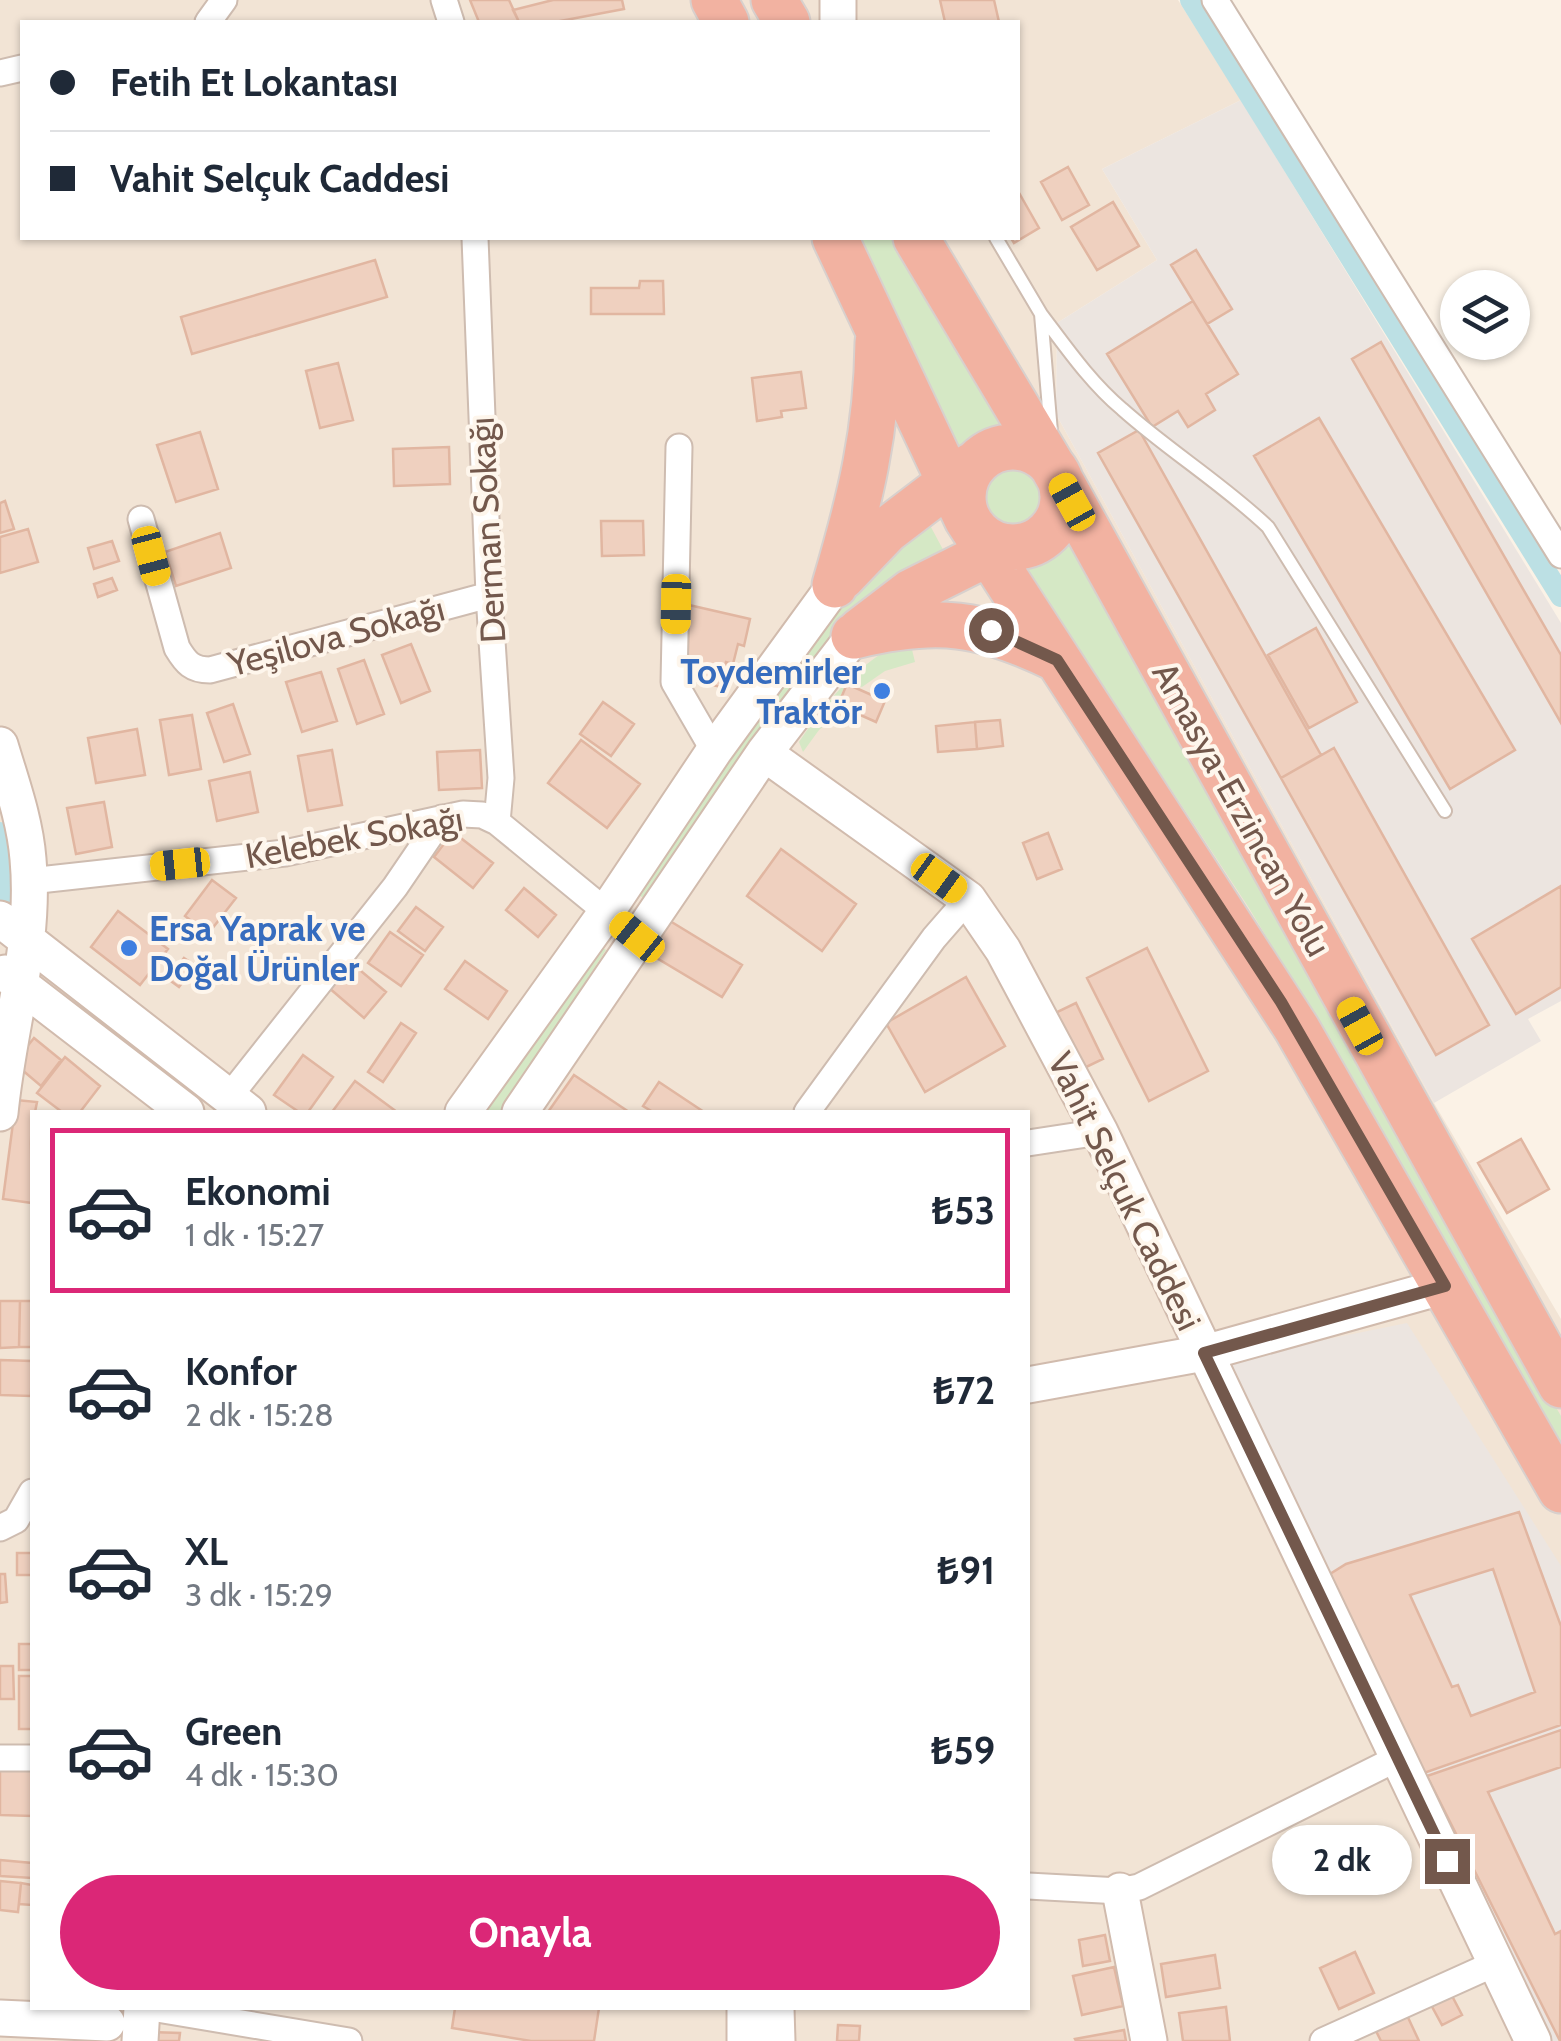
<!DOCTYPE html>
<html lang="tr">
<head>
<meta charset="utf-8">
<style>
	:root { --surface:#fff; --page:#f6f6f7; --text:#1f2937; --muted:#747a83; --line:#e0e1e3; --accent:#db2777 }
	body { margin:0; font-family:Cabin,sans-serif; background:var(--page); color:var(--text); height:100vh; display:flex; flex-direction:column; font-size:38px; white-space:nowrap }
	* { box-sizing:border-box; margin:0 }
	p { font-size:32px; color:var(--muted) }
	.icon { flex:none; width:55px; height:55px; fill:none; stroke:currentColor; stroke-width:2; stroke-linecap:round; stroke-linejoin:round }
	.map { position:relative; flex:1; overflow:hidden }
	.details { position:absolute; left:30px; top:1110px; width:1000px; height:900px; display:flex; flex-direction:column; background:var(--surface); border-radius:0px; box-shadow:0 2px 8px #0004 }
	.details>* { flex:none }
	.banner { position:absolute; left:20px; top:20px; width:1000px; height:220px; border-radius:0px; box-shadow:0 2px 8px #0004; display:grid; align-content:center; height:220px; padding:0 30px; background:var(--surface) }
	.buttons { position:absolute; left:1440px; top:270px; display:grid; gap:20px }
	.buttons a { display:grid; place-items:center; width:90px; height:90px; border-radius:50%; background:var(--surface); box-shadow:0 2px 8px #0004; font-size:50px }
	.end { position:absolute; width:45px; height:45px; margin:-22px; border:12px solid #73584c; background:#fff; box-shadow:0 0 0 5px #fff }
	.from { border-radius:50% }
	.bubble { position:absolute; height:70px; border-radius:35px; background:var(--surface); box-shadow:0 2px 8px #0004; font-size:32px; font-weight:800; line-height:70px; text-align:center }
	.car { position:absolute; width:30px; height:60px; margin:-30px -15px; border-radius:12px; box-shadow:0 0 8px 2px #0007; background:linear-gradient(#f5c518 24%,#345 0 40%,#f5c518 0 76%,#345 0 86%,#f5c518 0) }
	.banner b { display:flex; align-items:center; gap:35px; height:95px; font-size:38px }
	.banner b+b { border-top:2px solid var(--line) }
	.banner i { width:25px; height:25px; background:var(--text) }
	ul { padding:18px 0 0; list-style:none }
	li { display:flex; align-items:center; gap:30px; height:165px; margin:0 20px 15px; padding:0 10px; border:5px solid transparent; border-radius:0px }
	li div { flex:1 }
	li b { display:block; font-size:38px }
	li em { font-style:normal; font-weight:800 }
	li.selected { border-color:var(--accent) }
	li>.icon { width:90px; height:90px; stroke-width:1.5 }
	.cta { display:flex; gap:20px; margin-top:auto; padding:20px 30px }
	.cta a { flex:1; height:115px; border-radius:60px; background:var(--accent); color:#fff; font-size:40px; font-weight:800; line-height:115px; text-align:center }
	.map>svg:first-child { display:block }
	.residential { fill:#f2e4d5; fill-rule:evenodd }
	.industrial { fill:#ece5e0 }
	.green { fill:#d5e8c5 }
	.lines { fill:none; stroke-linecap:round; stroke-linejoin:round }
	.canal { stroke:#bce0e4; stroke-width:22 }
	.building { fill:#efd0bf; stroke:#e1b6a1; stroke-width:2.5; fill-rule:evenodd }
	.lane-casing { stroke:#cebcb0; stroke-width:16 }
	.street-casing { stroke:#cebcb0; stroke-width:29 }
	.secondary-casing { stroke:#d1bbad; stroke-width:39 }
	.highway-casing { stroke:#d8d0cd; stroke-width:49 }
	.lane { stroke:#fff; stroke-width:12 }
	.street { stroke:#fff; stroke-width:25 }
	.secondary { stroke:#fff; stroke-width:35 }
	.highway { stroke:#f2b2a1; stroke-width:45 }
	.route { stroke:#73584c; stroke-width:12 }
	.shop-dot { fill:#3f7fe0; stroke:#fef6ec; stroke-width:4 }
	.labels { text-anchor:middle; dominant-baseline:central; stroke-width:8; stroke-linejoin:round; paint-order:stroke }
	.street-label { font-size:35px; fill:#73584c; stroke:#fef6ec }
	.shop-label { font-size:35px; font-weight:bold; fill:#366cbe; stroke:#fef6ec; text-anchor:end }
</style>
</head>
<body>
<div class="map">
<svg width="1561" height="2041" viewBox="0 0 1561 2041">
	<rect width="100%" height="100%" fill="#fbf2e6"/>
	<!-- residential -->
	<path class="residential" d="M 0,0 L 1178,0 L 1241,100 L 1102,169 L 1157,260 L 1057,323 L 1056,414 L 1434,1103 L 1561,1319 L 1561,2041 L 0,2041 ZM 22,22 L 1018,22 L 1018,238 L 22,238 ZM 32,1112 L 1028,1112 L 1028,2008 L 32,2008 Z"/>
	<!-- industrial -->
	<path class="industrial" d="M 1241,100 L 1561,623 L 1561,1001 L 1528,1019 L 1541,1041 L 1434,1103 L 1056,414 L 1057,323 L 1157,260 L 1102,169 Z
		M 1407,1323 L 1561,1566 L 1561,2041 L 1546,2041 L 1225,1360 Z"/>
	<!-- green -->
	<path class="green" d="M 858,238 L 896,238 L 1010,422 L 959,451 Z
		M984 494a29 29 0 1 1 58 0a29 29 0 1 1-58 0Z
		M 925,516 L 947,557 L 647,900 L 637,894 L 690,813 L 838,609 Z
		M 1067,534 C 1225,832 1391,1125 1561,1416 L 1561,1442 L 1362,1096 L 1249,908 L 1022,563 L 1044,553 Z
		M 909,637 L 915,662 L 885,671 L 862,687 L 847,682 L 833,711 L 838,714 L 819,730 L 803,752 L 799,742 C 829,697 859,663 909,637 Z
		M 602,947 L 606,950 L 580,990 L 581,999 L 501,1112 L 484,1112 Z"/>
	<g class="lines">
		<!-- canal -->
		<path class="canal" d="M 1191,0 L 1561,596
			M 0,833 L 6,870 L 0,931"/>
	</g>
	<!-- building -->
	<path class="building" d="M 470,0 L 509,0 L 519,22 L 479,22 Z
		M 553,0 L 622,0 L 624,9 L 555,22 L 519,22 L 513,10 Z
		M 940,0 L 994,0 L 999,22 L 945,22 Z
		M 1068,167 L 1089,205 L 1062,220 L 1041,182 Z
		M 1018,191 L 1039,228 L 1014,243 L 1011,238 L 1018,238 Z
		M 1113,202 L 1139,246 L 1097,270 L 1071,227 Z
		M 1196,250 L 1232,309 L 1207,324 L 1171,265 Z
		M 375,260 L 387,297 L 192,354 L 181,317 Z
		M 640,281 L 663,281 L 664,314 L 591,314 L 591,288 L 639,288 Z
		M 1193,301 L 1238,374 L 1206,394 L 1215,410 L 1188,427 L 1178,411 L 1152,427 L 1107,354 Z
		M 1381,342 L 1561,655 L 1561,723 L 1352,359 Z
		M 338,363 L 353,420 L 320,428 L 306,371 Z
		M 801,372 L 806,408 L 781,411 L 782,417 L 757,421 L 752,378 Z
		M 1319,418 L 1515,750 L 1450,789 L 1254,456 Z
		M 1139,430 L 1321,755 L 1281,778 L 1098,453 Z
		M 200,432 L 218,489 L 176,502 L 157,445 Z
		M 449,447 L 450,484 L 394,486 L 393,449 Z
		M 5,501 L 14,529 L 0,533 L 0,503 Z
		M 601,521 L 643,521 L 644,555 L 602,556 Z
		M 28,529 L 38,562 L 0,573 L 0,537 Z
		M 220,533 L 231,568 L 176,586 L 165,552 Z
		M 112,541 L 119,561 L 94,569 L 88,548 Z
		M 112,578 L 117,590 L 98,597 L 94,584 Z
		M 689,605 L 750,619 L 744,646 L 738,644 L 733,664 L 726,662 L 721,687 L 687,679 Z
		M 1316,628 L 1357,702 L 1309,728 L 1268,655 Z
		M 411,644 L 430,691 L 401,703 L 382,655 Z
		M 364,660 L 384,714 L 357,724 L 338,669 Z
		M 321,672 L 337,721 L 302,732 L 286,682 Z
		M 847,684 L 885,701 L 876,722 L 838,705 Z
		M 603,702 L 634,724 L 611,756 L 580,734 Z
		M 233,704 L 250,754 L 224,762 L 207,713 Z
		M 192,715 L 201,769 L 169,775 L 160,720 Z
		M 1000,720 L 1003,746 L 977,749 L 975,722 Z
		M 975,722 L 977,749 L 938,752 L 936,726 Z
		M 137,729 L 145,775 L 96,783 L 88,738 Z
		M 581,740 L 640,784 L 607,828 L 548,783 Z
		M 1334,748 L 1489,1025 L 1436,1055 L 1281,778 Z
		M 332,750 L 342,805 L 308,811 L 298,756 Z
		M 480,750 L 482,788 L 439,790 L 437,752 Z
		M 250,772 L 258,812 L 217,821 L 209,781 Z
		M 104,802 L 112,847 L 76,854 L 67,808 Z
		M 453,832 L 493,863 L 473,888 L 434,857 Z
		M 1048,833 L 1062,869 L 1037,879 L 1023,843 Z
		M 781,849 L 856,904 L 822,951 L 747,896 Z
		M 212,880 L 236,898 L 208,934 L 185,916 Z
		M 1561,886 L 1561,987 L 1516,1014 L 1472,939 Z
		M 524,888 L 556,915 L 538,937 L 506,910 Z
		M 416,907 L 443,927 L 425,951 L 398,931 Z
		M 118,911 L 168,949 L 140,985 L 91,947 Z
		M 670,921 L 742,965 L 722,997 L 650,954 Z
		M 390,932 L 423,955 L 401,986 L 368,963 Z
		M 1147,948 L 1208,1071 L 1149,1101 L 1087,978 Z
		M 184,958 L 195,965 L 179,987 L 168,979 Z
		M 349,961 L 386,992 L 364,1018 L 328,987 Z
		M 465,961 L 507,991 L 488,1019 L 445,989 Z
		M 966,977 L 1005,1046 L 925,1092 L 886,1023 Z
		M 1076,1003 L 1103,1059 L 1082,1069 L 1055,1013 Z
		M 401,1023 L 416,1033 L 383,1082 L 368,1072 Z
		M 34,1038 L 61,1060 L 41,1086 L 14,1063 Z
		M 303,1055 L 333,1077 L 308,1112 L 299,1112 L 274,1095 Z
		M 65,1057 L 100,1086 L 80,1112 L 62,1112 L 37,1093 Z
		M 574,1075 L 629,1112 L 548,1112 Z
		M 355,1081 L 397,1112 L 332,1112 Z
		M 659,1082 L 704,1112 L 653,1112 L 643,1106 Z
		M 16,1100 L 37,1102 L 35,1112 L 32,1112 L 31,1143 L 32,1203 L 3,1199 Z
		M 1521,1139 L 1549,1189 L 1507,1213 L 1478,1163 Z
		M 0,1301 L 20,1301 L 19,1347 L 0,1348 Z
		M 20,1301 L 32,1301 L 32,1347 L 19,1347 Z
		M 0,1360 L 32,1361 L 31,1396 L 0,1395 Z
		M 1519,1512 L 1561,1626 L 1561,1725 L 1424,1773 L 1330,1574 L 1346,1564 ZM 1493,1569 L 1535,1692 L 1471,1716 L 1458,1685 L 1452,1687 L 1410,1595 Z
		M 17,1553 L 32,1553 L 32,1575 L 17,1575 Z
		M 0,1574 L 5,1574 L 7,1602 L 0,1603 Z
		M 19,1644 L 32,1644 L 32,1670 L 19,1670 Z
		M 0,1666 L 13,1666 L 14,1699 L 0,1699 Z
		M 19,1676 L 32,1676 L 32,1729 L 19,1729 Z
		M 1561,1730 L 1561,1767 L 1488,1792 L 1555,1934 L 1561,1931 L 1560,2041 L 1427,1776 Z
		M 0,1767 L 32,1768 L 32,1816 L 0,1815 Z
		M 0,1860 L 32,1863 L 32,1878 L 0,1876 Z
		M 0,1881 L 21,1883 L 18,1912 L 0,1910 Z
		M 21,1883 L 32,1885 L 32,1905 L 19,1904 Z
		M 1105,1935 L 1110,1961 L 1083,1966 L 1079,1940 Z
		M 1355,1952 L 1374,1993 L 1339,2009 L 1320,1968 Z
		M 1215,1955 L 1220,1988 L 1166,1997 L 1161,1964 Z
		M 1114,1967 L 1123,2006 L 1082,2015 L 1073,1976 Z
		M 1450,1992 L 1462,2015 L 1442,2025 L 1430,2003 Z
		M 1226,2007 L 1230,2041 L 1183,2041 L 1179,2013 Z
		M 455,2008 L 599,2008 L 594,2041 L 531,2041 L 452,2028 Z
		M 1405,2011 L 1419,2041 L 1381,2041 L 1374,2027 Z
		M 838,2025 L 860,2026 L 859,2041 L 837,2041 Z
		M 1124,2030 L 1126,2041 L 1076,2041 L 1075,2039 Z
		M 150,2032 L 180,2033 L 179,2041 L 150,2041 Z"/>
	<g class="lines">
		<defs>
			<path id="lane" d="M 996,238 L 1041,314 L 1051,432
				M 1041,314 C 1066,347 1090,382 1122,409 C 1169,451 1223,484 1268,527 L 1445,811"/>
			<path id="street" d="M 444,0 L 451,22
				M 1215,0 L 1561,555
				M 208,22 L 224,0
				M 0,73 L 22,68
				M 475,238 L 489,595 L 501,778 L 497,822
				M 679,447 L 674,682 L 714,751
				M 141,519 L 177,648 C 186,663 192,670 210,670 L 489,595
				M 30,881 L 285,853 L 463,814 L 482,815 L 497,822 L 637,937
				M 228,1098 L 395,887 L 442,818
				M 807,1112 L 934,938 L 968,899
				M 1028,1143 L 1100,1132
				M 0,1528 L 16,1520 L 32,1492
				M 0,1758 L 32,1758
				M 1028,1886 L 1120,1891 L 1139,1887 L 1398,1758
				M 151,2008 L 349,2041
				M 1323,2041 L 1496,1963"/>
			<path id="secondary" d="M 838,22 L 838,0
				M 0,745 C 11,782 25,820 28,859 C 36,944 8,1029 0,1113
				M 764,753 L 968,899 L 1003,950 L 1100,1132 L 1533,2041
				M 0,919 L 248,1112
				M 5,973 L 186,1112
				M 463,1112 L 603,917 L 714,751 L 835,585
				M 520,1112 L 764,753 L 854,636
				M 1028,1385 L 1204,1353 L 1445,1286
				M 1120,1891 L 1149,2041
				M 745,2008 L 745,2041
				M 776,2008 L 777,2041
				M 0,2018 L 107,2023
				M 140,2041 L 142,2008"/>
			<path id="highway" d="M 714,0 L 726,22
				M 774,0 L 787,22
				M 835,238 L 967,519 L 1297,1029 L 1561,1490
				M 916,238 L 1054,469 L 1561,1385
				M963 497a50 50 0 1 1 100 0a50 50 0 1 1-100 0Z
				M 842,577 L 887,530 L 971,466
				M 835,585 C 860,500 877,432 878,342
				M 860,631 L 911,592 L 1003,546
				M 854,636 C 938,616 981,622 1057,659"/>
		</defs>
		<!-- lane casing -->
		<use href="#lane" class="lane-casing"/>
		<!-- street casing -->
		<use href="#street" class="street-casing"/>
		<!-- secondary casing -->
		<use href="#secondary" class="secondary-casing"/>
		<!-- highway casing -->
		<use href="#highway" class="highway-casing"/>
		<!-- lane -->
		<use href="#lane" class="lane"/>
		<!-- street -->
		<use href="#street" class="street"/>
		<!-- secondary -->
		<use href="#secondary" class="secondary"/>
		<!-- highway -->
		<use href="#highway" class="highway"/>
	</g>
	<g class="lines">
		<!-- route -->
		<path class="route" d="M 991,630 L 1057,660 L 1281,1002 L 1445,1286 L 1204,1353 L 1447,1861"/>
	</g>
	<!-- markers -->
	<g class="shop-dot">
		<circle cx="882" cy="691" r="10"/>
		<circle cx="129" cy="948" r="10"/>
	</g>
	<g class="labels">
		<!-- street labels -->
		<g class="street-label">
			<text transform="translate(487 530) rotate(-93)">Derman Sokağı</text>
			<text transform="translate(336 636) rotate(-15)">Yeşilova Sokağı</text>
			<text transform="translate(1242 809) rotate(61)">Amasya-Erzincan Yolu</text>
			<text transform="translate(354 837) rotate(-10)">Kelebek Sokağı</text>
			<text transform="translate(1125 1191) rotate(64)">Vahit Selçuk Caddesi</text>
		</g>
		<!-- shop labels -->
		<g class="shop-label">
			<text x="862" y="671">Toydemirler<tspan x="862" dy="40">Traktör</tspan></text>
			<text x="149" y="928" text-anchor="start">Ersa Yaprak ve<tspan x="149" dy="40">Doğal Ürünler</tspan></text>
		</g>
	</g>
</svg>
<div class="buttons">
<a><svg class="icon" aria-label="layers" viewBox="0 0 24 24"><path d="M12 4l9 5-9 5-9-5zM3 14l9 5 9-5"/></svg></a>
</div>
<i class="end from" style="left:991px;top:630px"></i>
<i class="end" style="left:1447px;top:1861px"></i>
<div class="bubble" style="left:1272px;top:1825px;width:140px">2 dk</div>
<i class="car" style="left:1072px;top:502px;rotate:331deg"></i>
<i class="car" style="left:151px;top:556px;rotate:165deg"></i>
<i class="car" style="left:676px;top:604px;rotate:181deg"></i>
<i class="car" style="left:180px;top:864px;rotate:264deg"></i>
<i class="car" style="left:939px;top:878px;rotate:126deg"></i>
<i class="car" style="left:637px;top:937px;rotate:309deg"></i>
<i class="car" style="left:1360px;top:1026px;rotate:331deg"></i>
<div class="banner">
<b><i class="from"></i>Fetih Et Lokantası</b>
<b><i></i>Vahit Selçuk Caddesi</b>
</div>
<section class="details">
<ul>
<li class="selected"><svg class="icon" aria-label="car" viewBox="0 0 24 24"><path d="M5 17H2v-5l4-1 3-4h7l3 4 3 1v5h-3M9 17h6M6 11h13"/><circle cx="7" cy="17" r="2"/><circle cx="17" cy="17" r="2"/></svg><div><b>Ekonomi</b><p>1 dk · 15:27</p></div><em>₺53</em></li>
<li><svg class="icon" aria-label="car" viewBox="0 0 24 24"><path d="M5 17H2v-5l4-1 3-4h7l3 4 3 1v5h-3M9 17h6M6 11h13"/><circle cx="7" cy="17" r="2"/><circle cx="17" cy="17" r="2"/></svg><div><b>Konfor</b><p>2 dk · 15:28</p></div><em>₺72</em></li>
<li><svg class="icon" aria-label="car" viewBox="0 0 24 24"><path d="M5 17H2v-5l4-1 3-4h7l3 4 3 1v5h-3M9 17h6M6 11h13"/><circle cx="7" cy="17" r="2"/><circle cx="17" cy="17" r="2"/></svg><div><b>XL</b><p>3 dk · 15:29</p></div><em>₺91</em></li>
<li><svg class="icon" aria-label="car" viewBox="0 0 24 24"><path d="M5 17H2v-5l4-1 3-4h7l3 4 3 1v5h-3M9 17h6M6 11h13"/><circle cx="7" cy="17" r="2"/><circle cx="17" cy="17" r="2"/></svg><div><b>Green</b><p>4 dk · 15:30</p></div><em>₺59</em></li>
</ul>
<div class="cta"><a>Onayla</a></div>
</section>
</div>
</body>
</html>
